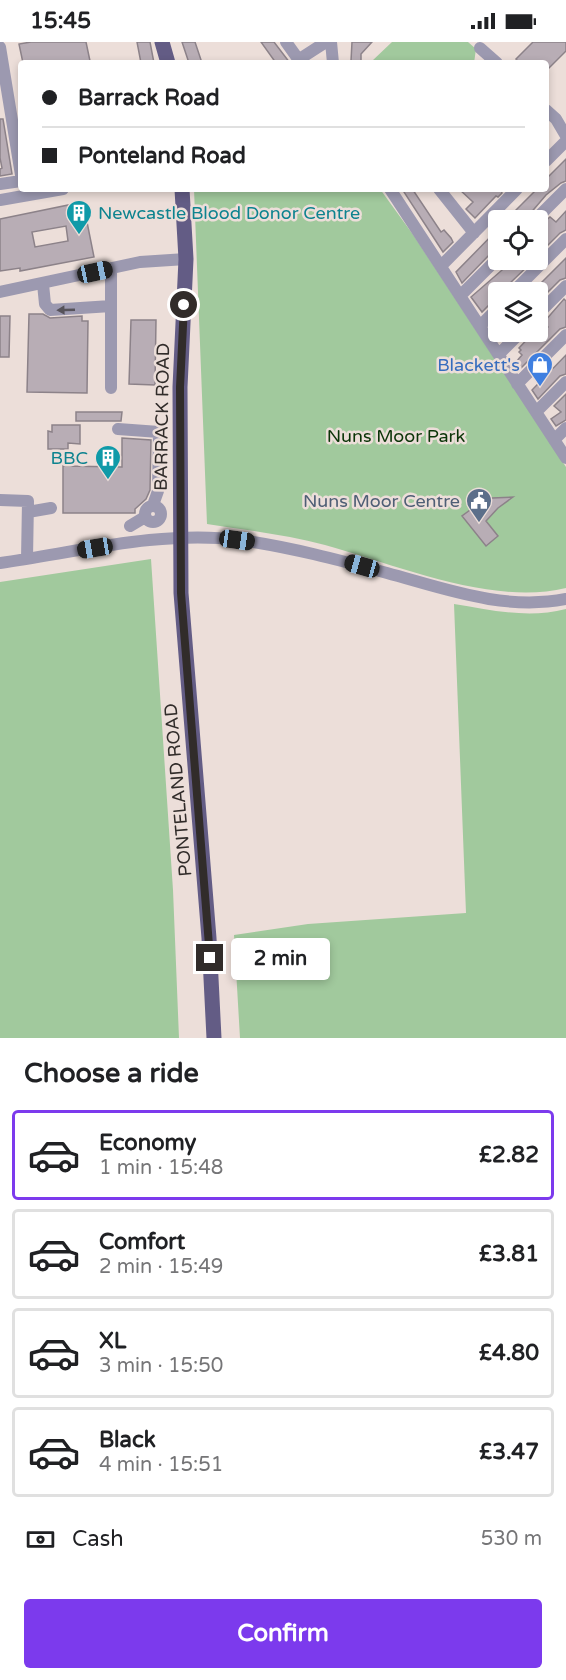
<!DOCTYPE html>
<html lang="en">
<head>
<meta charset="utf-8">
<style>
	:root { --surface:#fff; --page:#f6f6f6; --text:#202124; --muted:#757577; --line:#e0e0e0; --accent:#7c3aed }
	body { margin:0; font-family:"Varela Round",sans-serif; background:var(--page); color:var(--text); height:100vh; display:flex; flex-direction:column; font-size:22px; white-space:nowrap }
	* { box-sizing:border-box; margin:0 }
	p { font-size:20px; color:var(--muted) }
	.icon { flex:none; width:33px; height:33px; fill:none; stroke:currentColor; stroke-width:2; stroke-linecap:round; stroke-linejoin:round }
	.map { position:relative; height:996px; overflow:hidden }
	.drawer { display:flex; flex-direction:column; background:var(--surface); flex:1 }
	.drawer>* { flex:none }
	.hud { position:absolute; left:18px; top:18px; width:531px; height:132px; border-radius:6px; box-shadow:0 3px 9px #0003; display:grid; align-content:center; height:132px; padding:0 24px; background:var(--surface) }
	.buttons { position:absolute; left:488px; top:168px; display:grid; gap:12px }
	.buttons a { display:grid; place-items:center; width:60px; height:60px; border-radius:6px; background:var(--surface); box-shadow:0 3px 9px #0003; font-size:30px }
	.end { position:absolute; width:27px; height:27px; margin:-14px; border:8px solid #312c2a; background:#fff; box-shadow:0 0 0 3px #fff }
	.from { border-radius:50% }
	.bubble { position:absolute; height:42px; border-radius:6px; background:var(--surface); box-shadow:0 3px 9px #0003; font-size:20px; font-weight:700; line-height:42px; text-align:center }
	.car { position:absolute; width:18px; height:36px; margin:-18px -9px; border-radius:8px; box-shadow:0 0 4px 2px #0007; background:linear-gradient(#222 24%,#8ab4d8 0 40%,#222 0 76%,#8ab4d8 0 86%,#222 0) }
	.hud b { display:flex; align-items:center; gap:21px; height:57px; font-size:22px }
	.hud b+b { border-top:2px solid var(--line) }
	.hud i { width:15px; height:15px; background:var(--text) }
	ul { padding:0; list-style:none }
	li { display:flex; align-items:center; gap:18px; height:90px; margin:0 12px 9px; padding:0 12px; border:3px solid var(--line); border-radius:6px }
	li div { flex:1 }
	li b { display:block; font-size:22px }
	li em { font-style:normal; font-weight:700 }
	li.active { border-color:var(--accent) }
	li>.icon { width:54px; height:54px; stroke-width:1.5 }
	h2 { padding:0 24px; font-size:27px; line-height:72px }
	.pay { display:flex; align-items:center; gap:15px; height:66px; padding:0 24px; font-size:22px }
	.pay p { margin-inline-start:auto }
	.cta { display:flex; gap:12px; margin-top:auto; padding:12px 24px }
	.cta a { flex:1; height:69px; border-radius:6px; background:var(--accent); color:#fff; font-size:24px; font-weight:700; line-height:69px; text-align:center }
	.status { display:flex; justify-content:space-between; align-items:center; height:42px; padding:0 30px; background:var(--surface); direction:ltr }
	.status svg { height:16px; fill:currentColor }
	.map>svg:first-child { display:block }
	.green { fill:#a1c99d }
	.building { fill:#b8adb5; stroke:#8c8289; stroke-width:1.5; fill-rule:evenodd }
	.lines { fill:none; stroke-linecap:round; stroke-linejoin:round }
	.minor { stroke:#9c99b0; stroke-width:12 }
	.major { stroke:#635c85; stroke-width:15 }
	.oneway { fill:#565259 }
	.route { stroke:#312c2a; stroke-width:8 }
	.labels { text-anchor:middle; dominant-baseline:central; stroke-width:5; stroke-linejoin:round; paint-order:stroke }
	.culture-label { font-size:18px; fill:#0d838f; stroke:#ecded9; text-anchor:start }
	.shop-label { font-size:18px; fill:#366cbe; stroke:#ecded9; text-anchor:end }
	.street-label { font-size:18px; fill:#312c2a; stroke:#ecded9 }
	.park-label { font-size:18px; fill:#0a3407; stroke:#ecded9 }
	.service-label { font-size:18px; fill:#4e5e75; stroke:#ecded9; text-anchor:end }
</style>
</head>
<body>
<div class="status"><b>15:45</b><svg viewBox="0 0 49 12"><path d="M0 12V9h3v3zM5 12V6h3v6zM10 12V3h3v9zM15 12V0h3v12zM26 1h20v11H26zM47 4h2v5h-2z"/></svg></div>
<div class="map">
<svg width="566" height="996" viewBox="0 0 566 996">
	<rect width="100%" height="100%" fill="#ecded9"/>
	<!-- green -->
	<path class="green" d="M 392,0 L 468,0 L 476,7 L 474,21 L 374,21 L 372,19 Z
		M 194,147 L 380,147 L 414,194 L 566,425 L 566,546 C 492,564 397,523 325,503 C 287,493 246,488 207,482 Z
		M 151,517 L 173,848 L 179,996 L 0,996 L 0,540 Z
		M 454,562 C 491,568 528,577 566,567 L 566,996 L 240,996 L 234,893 L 308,882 L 466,871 Z"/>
	<!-- building -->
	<path class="building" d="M 31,0 L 86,0 L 90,19 L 77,21 L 23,21 L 19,2 Z
		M 137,0 L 150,0 L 154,21 L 141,21 Z
		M 182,0 L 195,0 L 202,21 L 189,21 Z
		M 261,0 L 274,0 L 290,21 L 276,21 Z
		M 352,0 L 372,0 L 361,12 L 361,19 L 351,19 Z
		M 533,0 L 566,0 L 566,9 L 546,29 L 546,21 L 520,21 L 516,17 Z
		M 0,77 L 3,77 L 12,132 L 0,134 L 0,127 L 2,126 L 0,116 Z
		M 566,117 L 566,139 L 561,141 L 546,153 L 529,173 L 527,178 L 506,178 L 537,147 L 546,147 L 546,137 Z
		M 402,147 L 413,148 L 441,190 L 444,188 L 451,196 L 453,200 L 443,210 Z
		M 459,147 L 501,147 L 502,151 L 498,155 L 496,154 L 475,176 L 466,167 L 473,160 Z
		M 83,160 L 94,215 L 20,229 L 20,226 L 0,229 L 0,177 ZM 66,184 L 68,199 L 35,205 L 32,190 Z
		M 566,169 L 566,188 L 560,191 L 537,214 L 537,186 L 550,175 L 556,180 Z
		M 498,187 L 498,208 L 492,210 L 462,241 L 456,230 Z
		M 566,216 L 566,236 L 560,238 L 537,261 L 537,250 L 532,250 Z
		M 506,218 L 534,218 L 507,244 L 505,250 L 498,250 L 498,258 L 492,260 L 482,270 L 471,255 L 509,222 Z
		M 564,257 L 566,259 L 566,285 L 560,287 L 519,328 L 515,321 L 522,313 L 519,310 L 521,308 L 519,306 L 534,290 L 539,295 L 548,285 L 544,280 Z
		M 29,272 L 43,272 L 50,276 L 82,274 L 82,279 L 88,279 L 87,351 L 27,350 Z
		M 0,274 L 10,274 L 9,315 L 0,315 Z
		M 131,278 L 156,278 L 155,343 L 129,342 Z
		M 566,313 L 566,332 L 560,334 L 538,357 L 532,348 Z
		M 566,352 L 566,378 L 556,384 L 551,377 L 561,370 L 554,364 Z
		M 76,370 L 122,370 L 121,379 L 76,379 Z
		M 52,383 L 80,383 L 80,402 L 68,401 L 68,407 L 48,407 L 48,389 L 52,390 Z
		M 122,396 L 151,398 L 150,448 L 146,457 L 135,467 L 135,471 L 63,471 L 63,424 L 122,425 Z
		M 513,455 L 498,466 L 486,479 L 498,494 L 486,504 L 462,474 L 470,468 L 469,457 Z"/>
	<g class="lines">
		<!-- minor -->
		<path class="minor" d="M 286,0 L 301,21
			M 331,0 L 333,21
			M 0,5 L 21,133
			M 480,6 L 497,21
			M 298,18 L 326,0
			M 546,68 L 556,77 L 566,94
			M 546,119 L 566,99
			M 0,142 L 21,139
			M 390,147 L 566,416
			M 439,147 L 474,191
			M 0,158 L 63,147
			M 535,178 L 566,147
			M 441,224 L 517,147
			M 111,227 L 111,346
			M 43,242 L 45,262 L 50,268 L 111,264
			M 0,250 L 140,220 L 186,217
			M 513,250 L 566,197
			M 460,254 L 498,216
			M 537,273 L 566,244
			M 480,284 L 498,266
			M 499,312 L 521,290
			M 517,342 L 566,293
			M 536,370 L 566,340
			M 118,387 L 159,390 L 158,449 L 153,463
			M 554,398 L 566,386
			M 0,458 L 28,459 L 27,517
			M145 472a8 8 0 1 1 16 0a8 8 0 1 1-16 0Z
			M 28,470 L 51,466
			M 130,484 L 145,475
			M 0,521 C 78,510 161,488 240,498 C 290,505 339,518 387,531 C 446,547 504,569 566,557"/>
		<!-- major -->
		<path class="major" d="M 162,0 L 168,21
			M 182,147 L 186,217 L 180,345 L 181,551 L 209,896 L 214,996"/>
	</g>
	<!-- one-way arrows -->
	<defs><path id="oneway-solid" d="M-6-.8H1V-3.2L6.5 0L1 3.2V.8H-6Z" transform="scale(1.5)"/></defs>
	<use class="oneway" href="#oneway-solid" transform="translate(66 268) rotate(178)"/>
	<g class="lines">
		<!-- route -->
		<path class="route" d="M 184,263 L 180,345 L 181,551 L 210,916"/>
	</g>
	<!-- icons -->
	<defs>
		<symbol id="building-pin" viewBox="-11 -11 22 30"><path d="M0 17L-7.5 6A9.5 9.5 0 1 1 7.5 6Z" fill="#0f9aa8" stroke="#ecded9"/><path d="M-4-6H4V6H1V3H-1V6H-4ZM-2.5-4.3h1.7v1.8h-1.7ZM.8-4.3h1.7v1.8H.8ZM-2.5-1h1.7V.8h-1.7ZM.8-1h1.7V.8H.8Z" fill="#fff"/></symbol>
		<symbol id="shop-pin" viewBox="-11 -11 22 30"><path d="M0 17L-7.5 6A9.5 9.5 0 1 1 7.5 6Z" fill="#3f7fe0" stroke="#ecded9"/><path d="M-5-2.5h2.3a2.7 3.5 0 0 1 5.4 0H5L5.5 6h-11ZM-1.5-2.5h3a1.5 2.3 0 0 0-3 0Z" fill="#fff"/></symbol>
		<symbol id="civic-pin" viewBox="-11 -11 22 30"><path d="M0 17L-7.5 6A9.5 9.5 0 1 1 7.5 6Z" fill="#5c6f8a" stroke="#ecded9"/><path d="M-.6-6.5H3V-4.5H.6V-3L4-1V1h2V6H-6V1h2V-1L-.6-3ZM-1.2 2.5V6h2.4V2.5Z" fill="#fff"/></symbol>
	</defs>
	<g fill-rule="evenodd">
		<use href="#building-pin" x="64" y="156" width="30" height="40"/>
		<use href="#shop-pin" x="525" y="308" width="30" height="40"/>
		<use href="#building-pin" x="93" y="401" width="30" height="40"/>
		<use href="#civic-pin" x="464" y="444" width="30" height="40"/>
	</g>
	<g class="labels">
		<!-- culture labels -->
		<g class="culture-label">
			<text x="98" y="171">Newcastle Blood Donor Centre</text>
			<text x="88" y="416" text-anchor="end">BBC</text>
		</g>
		<!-- shop labels -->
		<g class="shop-label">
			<text x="520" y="323">Blackett's</text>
		</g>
		<!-- street labels -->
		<g class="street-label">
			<text transform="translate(162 375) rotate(-89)">BARRACK ROAD</text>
			<text transform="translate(178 748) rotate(-95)">PONTELAND ROAD</text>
		</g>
		<!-- park labels -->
		<g class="park-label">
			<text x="396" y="394">Nuns Moor Park</text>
		</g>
		<!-- service labels -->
		<g class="service-label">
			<text x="460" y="459">Nuns Moor Centre</text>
		</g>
	</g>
</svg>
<div class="buttons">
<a><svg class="icon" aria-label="locate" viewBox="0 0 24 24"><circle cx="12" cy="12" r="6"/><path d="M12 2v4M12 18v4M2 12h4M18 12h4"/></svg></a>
<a><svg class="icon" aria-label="layers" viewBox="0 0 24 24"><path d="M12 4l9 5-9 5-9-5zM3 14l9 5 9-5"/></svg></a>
</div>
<i class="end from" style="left:184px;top:263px"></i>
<i class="end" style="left:210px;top:916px"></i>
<div class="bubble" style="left:231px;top:896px;width:99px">2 min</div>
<i class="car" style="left:95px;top:230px;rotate:78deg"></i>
<i class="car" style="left:237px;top:498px;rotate:98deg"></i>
<i class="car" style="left:95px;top:506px;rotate:261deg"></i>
<i class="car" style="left:362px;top:524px;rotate:286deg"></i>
<div class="hud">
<b><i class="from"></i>Barrack Road</b>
<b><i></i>Ponteland Road</b>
</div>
</div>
<section class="drawer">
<h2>Choose a ride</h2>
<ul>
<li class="active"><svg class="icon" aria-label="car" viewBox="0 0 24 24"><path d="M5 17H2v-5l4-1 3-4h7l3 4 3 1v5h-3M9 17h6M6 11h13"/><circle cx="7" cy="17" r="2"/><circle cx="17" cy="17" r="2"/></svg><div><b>Economy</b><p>1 min · 15:48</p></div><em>£2.82</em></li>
<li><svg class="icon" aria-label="car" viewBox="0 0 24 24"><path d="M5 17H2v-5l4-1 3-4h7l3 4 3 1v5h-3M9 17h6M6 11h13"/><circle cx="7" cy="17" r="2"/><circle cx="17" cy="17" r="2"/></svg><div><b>Comfort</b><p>2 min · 15:49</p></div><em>£3.81</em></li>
<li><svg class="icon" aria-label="car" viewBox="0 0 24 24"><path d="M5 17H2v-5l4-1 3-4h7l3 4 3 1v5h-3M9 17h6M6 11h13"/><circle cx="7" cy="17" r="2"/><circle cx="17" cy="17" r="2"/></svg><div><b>XL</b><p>3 min · 15:50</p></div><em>£4.80</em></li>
<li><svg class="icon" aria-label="car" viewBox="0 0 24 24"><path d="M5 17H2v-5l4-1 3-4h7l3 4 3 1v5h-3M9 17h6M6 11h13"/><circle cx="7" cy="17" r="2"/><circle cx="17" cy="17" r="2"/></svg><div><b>Black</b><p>4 min · 15:51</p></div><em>£3.47</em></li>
</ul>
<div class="pay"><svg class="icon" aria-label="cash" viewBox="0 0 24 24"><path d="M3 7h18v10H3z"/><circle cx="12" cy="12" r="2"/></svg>Cash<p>530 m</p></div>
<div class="cta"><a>Confirm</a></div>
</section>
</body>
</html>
